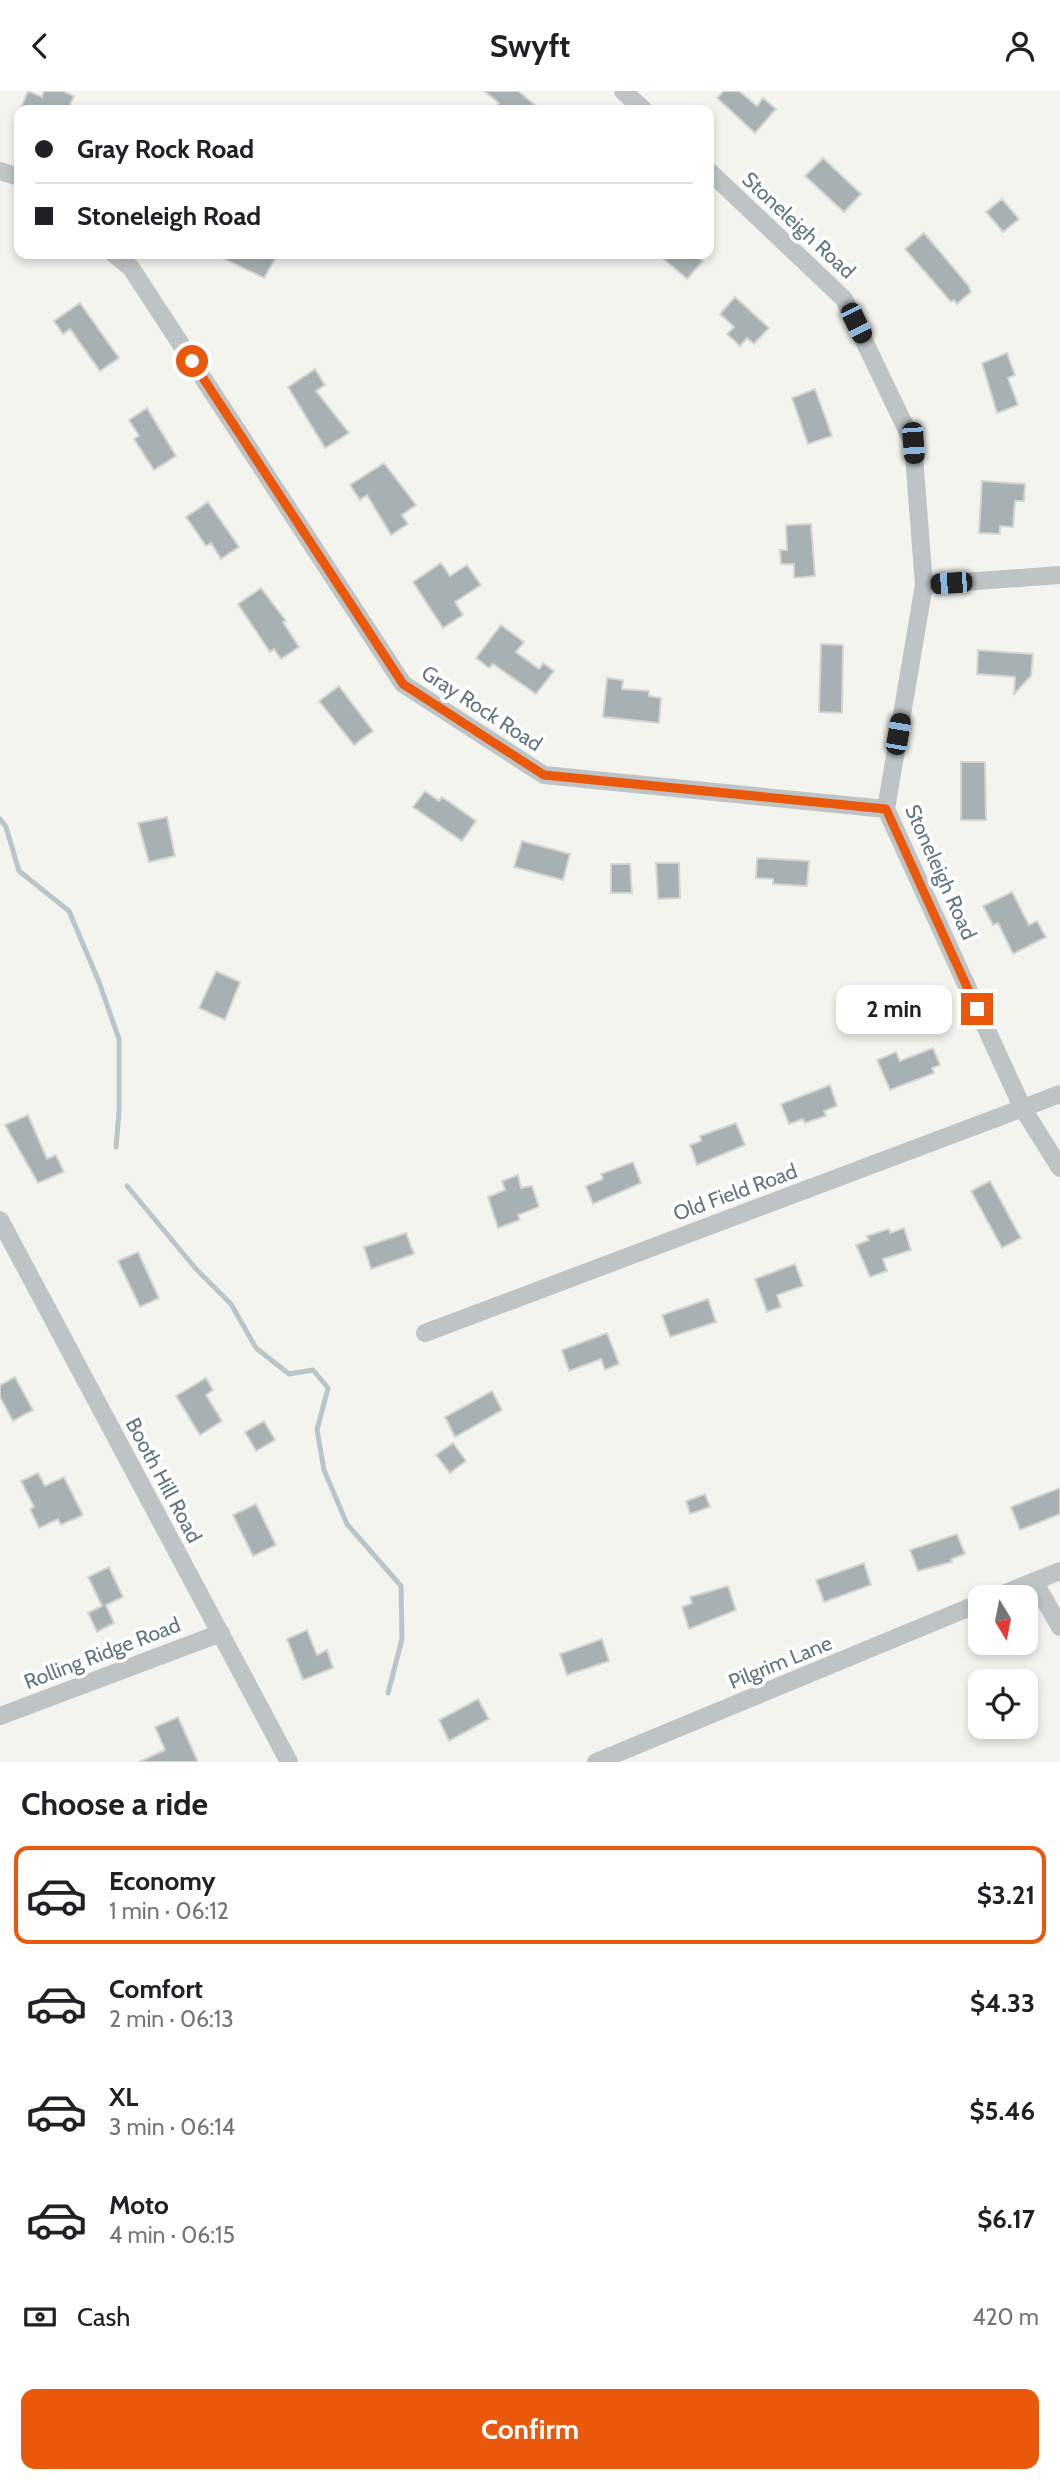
<!DOCTYPE html>
<html lang="en">
<head>
<meta charset="utf-8">
<style>
	:root { --surface:#fff; --page:#f2f2f2; --text:#202124; --muted:#757577; --line:#e0e0e0; --accent:#ea580c }
	body { margin:0; font-family:Cabin,sans-serif; background:var(--page); color:var(--text); height:100vh; display:flex; flex-direction:column; font-size:26px; white-space:nowrap }
	* { box-sizing:border-box; margin:0 }
	p { font-size:23px; color:var(--muted) }
	.icon { flex:none; width:38px; height:38px; fill:none; stroke:currentColor; stroke-width:2; stroke-linecap:round; stroke-linejoin:round }
	.map { position:relative; height:1671px; overflow:hidden }
	.drawer { display:flex; flex-direction:column; background:var(--surface); flex:1 }
	.drawer>* { flex:none }
	.banner { position:absolute; left:14px; top:14px; width:700px; height:154px; border-radius:14px; box-shadow:0 4px 10px #0003; display:grid; align-content:center; height:154px; padding:0 21px; background:var(--surface) }
	.needle { width:46px; rotate:170deg }
	.controls { position:absolute; left:968px; top:1494px; display:grid; gap:14px }
	.controls a { display:grid; place-items:center; width:70px; height:70px; border-radius:14px; background:var(--surface); box-shadow:0 4px 10px #0003; font-size:35px }
	.end { position:absolute; width:32px; height:32px; margin:-16px; border:9px solid #ea580c; background:#fff; box-shadow:0 0 0 4px #fff }
	.from { border-radius:50% }
	.bubble { position:absolute; height:49px; border-radius:14px; background:var(--surface); box-shadow:0 4px 10px #0003; font-size:23px; font-weight:800; line-height:49px; text-align:center }
	.car { position:absolute; width:21px; height:42px; margin:-21px -10px; border-radius:9px; box-shadow:0 0 5px 2px #0007; background:linear-gradient(#222 24%,#8ab4d8 0 40%,#222 0 76%,#8ab4d8 0 86%,#222 0) }
	.banner b { display:flex; align-items:center; gap:24px; height:66px; font-size:26px }
	.banner b+b { border-top:2px solid var(--line) }
	.banner i { width:18px; height:18px; background:var(--text) }
	ul { padding:0; list-style:none }
	li { display:flex; align-items:center; gap:21px; height:98px; margin:0 14px 10px; padding:0 7px; border:4px solid transparent; border-radius:14px }
	li div { flex:1 }
	li b { display:block; font-size:26px }
	li em { font-style:normal; font-weight:800 }
	li.active { border-color:var(--accent) }
	li>.icon { width:63px; height:63px; stroke-width:1.5 }
	h2 { padding:0 21px; font-size:32px; line-height:84px }
	.pay { display:flex; align-items:center; gap:18px; height:77px; padding:0 21px; font-size:26px }
	.pay p { margin-inline-start:auto }
	.action { display:flex; gap:14px; margin-top:auto; padding:14px 21px }
	.action a { flex:1; height:80px; border-radius:14px; background:var(--accent); color:#fff; font-size:28px; font-weight:800; line-height:80px; text-align:center }
	header { display:flex; justify-content:space-between; align-items:center; height:91px; padding:0 21px; background:var(--surface); font-size:32px; font-weight:800 }
	.map>svg:first-child { display:block }
	.lines { fill:none; stroke-linecap:round; stroke-linejoin:round }
	.stream { stroke:#b8c6ca; stroke-width:5 }
	.building { fill:#a7b1b4; stroke:#d5d5d2; stroke-width:2 }
	.minor { stroke:#bec4c6; stroke-width:18 }
	.route { stroke:#ea580c; stroke-width:9 }
	.labels { text-anchor:middle; dominant-baseline:central; stroke-width:7; stroke-linejoin:round; paint-order:stroke }
	.street-label { font-size:21px; fill:#617682; stroke:#fff }
</style>
</head>
<body>
<header><svg class="icon" aria-label="back" viewBox="0 0 24 24"><path d="M15 5l-7 7 7 7"/></svg>Swyft<svg class="icon" aria-label="person" viewBox="0 0 24 24"><circle cx="12" cy="8" r="4"/><path d="M4 21q1-7 8-7t8 7"/></svg></header>
<div class="map">
<svg width="1060" height="1671" viewBox="0 0 1060 1671">
	<rect width="100%" height="100%" fill="#f4f4ef"/>
	<g class="lines">
		<!-- stream -->
		<path class="stream" d="M 0,728 L 6,736 L 19,780 L 69,820 L 99,891 L 119,948 L 119,1021 L 116,1056
			M 127,1095 L 196,1178 L 231,1213 L 256,1257 L 289,1283 L 313,1279 L 328,1297 L 317,1339 L 324,1379 L 347,1433 L 401,1495 L 402,1548 L 388,1602"/>
	</g>
	<!-- building -->
	<path class="building" d="M 28,0 L 42,6 L 44,0 L 62,0 L 74,5 L 69,17 L 73,19 L 20,19 Z
		M 484,0 L 518,0 L 541,19 L 492,19 L 499,12 Z
		M 724,0 L 739,0 L 757,15 L 763,7 L 776,18 L 755,42 L 717,7 Z
		M 823,67 L 861,103 L 844,121 L 805,85 Z
		M 1002,108 L 1019,128 L 1003,141 L 986,121 Z
		M 924,142 L 968,194 L 971,201 L 957,213 L 954,209 L 951,211 L 905,158 Z
		M 214,163 L 278,163 L 264,187 Z
		M 658,163 L 695,163 L 703,170 L 687,188 Z
		M 735,206 L 769,237 L 754,253 L 747,247 L 740,255 L 727,243 L 734,236 L 720,223 Z
		M 80,212 L 119,267 L 100,280 L 70,238 L 63,243 L 54,230 Z
		M 1007,262 L 1015,284 L 1008,287 L 1018,314 L 997,322 L 982,272 Z
		M 315,278 L 325,294 L 316,300 L 349,342 L 325,357 L 288,296 Z
		M 815,298 L 832,345 L 808,353 L 792,307 Z
		M 147,317 L 176,365 L 154,379 L 134,348 L 139,345 L 129,329 Z
		M 384,372 L 416,414 L 402,424 L 408,433 L 391,444 L 367,404 L 360,409 L 350,394 Z
		M 982,390 L 1025,393 L 1024,410 L 1015,410 L 1013,436 L 1000,435 L 1000,443 L 979,442 Z
		M 208,411 L 239,456 L 221,468 L 211,452 L 206,455 L 186,426 Z
		M 811,433 L 815,485 L 794,487 L 794,473 L 781,473 L 780,459 L 787,459 L 786,434 Z
		M 441,472 L 450,485 L 467,474 L 481,494 L 455,511 L 463,524 L 443,537 L 413,491 Z
		M 261,497 L 286,530 L 283,531 L 299,556 L 281,568 L 274,558 L 270,561 L 238,513 Z
		M 501,534 L 524,551 L 516,561 L 539,578 L 543,572 L 554,580 L 536,603 L 493,573 L 489,577 L 476,567 Z
		M 821,553 L 843,554 L 842,622 L 819,621 Z
		M 978,559 L 1033,563 L 1031,585 L 1014,603 L 1015,586 L 977,583 Z
		M 607,587 L 623,589 L 622,598 L 649,600 L 649,605 L 661,607 L 659,632 L 603,626 Z
		M 339,595 L 373,640 L 354,654 L 319,610 Z
		M 961,671 L 985,671 L 986,729 L 961,729 Z
		M 425,700 L 439,710 L 442,706 L 476,730 L 462,750 L 413,716 Z
		M 167,726 L 175,765 L 149,771 L 138,732 Z
		M 522,750 L 570,763 L 563,789 L 514,776 Z
		M 757,767 L 809,770 L 807,795 L 773,793 L 773,788 L 756,787 Z
		M 656,772 L 679,772 L 680,807 L 658,808 Z
		M 611,773 L 630,773 L 632,802 L 611,802 Z
		M 1012,801 L 1029,834 L 1037,830 L 1046,846 L 1013,863 L 998,832 L 993,834 L 983,815 Z
		M 216,880 L 240,891 L 225,929 L 199,917 Z
		M 933,957 L 940,974 L 932,977 L 934,982 L 890,999 L 877,969 L 896,961 L 900,970 Z
		M 830,994 L 837,1015 L 824,1020 L 826,1025 L 805,1032 L 803,1028 L 789,1033 L 781,1013 Z
		M 28,1024 L 47,1068 L 56,1064 L 64,1081 L 38,1092 L 5,1034 Z
		M 736,1032 L 745,1054 L 697,1074 L 690,1054 L 701,1050 L 700,1045 Z
		M 633,1071 L 641,1092 L 593,1113 L 586,1095 L 603,1088 L 601,1083 Z
		M 518,1084 L 521,1097 L 532,1095 L 539,1116 L 518,1124 L 520,1129 L 498,1137 L 488,1106 L 505,1099 L 502,1090 Z
		M 990,1090 L 1021,1147 L 1002,1157 L 971,1100 Z
		M 904,1137 L 911,1159 L 883,1168 L 887,1180 L 870,1186 L 856,1154 L 869,1149 L 867,1145 L 889,1138 L 890,1142 Z
		M 406,1142 L 414,1163 L 371,1178 L 364,1156 Z
		M 138,1161 L 159,1207 L 140,1216 L 118,1170 Z
		M 795,1173 L 803,1195 L 777,1204 L 781,1216 L 767,1221 L 755,1188 Z
		M 708,1208 L 716,1231 L 670,1246 L 662,1224 Z
		M 607,1242 L 619,1273 L 605,1279 L 601,1268 L 569,1280 L 562,1259 Z
		M 15,1286 L 33,1319 L 13,1330 L 0,1306 L 0,1294 Z
		M 206,1287 L 213,1299 L 206,1304 L 222,1330 L 200,1344 L 176,1305 Z
		M 492,1300 L 502,1319 L 455,1346 L 445,1326 Z
		M 264,1330 L 275,1349 L 256,1360 L 245,1341 Z
		M 453,1352 L 466,1370 L 450,1382 L 436,1364 Z
		M 38,1382 L 45,1395 L 64,1386 L 83,1424 L 61,1434 L 58,1428 L 39,1437 L 30,1418 L 34,1416 L 21,1390 Z
		M 1060,1397 L 1060,1423 L 1020,1439 L 1011,1416 Z
		M 705,1403 L 710,1416 L 690,1423 L 686,1410 Z
		M 256,1413 L 276,1454 L 253,1465 L 233,1424 Z
		M 957,1443 L 965,1463 L 951,1468 L 952,1471 L 918,1480 L 910,1459 Z
		M 864,1472 L 871,1494 L 824,1511 L 816,1489 Z
		M 109,1476 L 123,1506 L 106,1514 L 114,1532 L 97,1541 L 88,1522 L 102,1515 L 88,1486 Z
		M 728,1495 L 736,1519 L 689,1538 L 682,1516 L 692,1512 L 690,1506 Z
		M 307,1539 L 317,1564 L 327,1559 L 333,1577 L 303,1589 L 287,1548 Z
		M 602,1548 L 609,1570 L 567,1584 L 560,1563 Z
		M 478,1608 L 489,1628 L 449,1650 L 439,1629 Z
		M 178,1626 L 198,1671 L 139,1671 L 165,1659 L 155,1636 Z"/>
	<g class="lines">
		<!-- minor -->
		<path class="minor" d="M 623,0 L 644,19
			M 0,80 L 19,86
			M 709,80 L 844,208 L 913,352 L 924,494 L 886,718 L 1023,1018 L 1060,1077
			M 114,163 L 131,177 L 403,593 L 544,684 L 886,718
			M 924,494 L 1060,484
			M 0,1129 L 289,1671
			M 425,1242 L 1060,1003
			M 1034,1490 L 1060,1536
			M 993,1507 L 1060,1480
			M 0,1625 L 221,1542
			M 596,1671 L 980,1512"/>
	</g>
	<g class="lines">
		<!-- route -->
		<path class="route" d="M 192,270 L 403,593 L 544,684 L 886,718 L 977,918"/>
	</g>
	<g class="labels">
		<!-- street labels -->
		<g class="street-label">
			<text transform="translate(799 134) rotate(43)">Stoneleigh Road</text>
			<text transform="translate(482 617) rotate(33)">Gray Rock Road</text>
			<text transform="translate(941 781) rotate(66)">Stoneleigh Road</text>
			<text transform="translate(735 1101) rotate(-20)">Old Field Road</text>
			<text transform="translate(164 1389) rotate(62)">Booth Hill Road</text>
			<text transform="translate(102 1562) rotate(-21)">Rolling Ridge Road</text>
			<text transform="translate(780 1571) rotate(-22)">Pilgrim Lane</text>
		</g>
	</g>
</svg>
<div class="controls">
<a><svg class="needle" viewBox="-14 -14 28 28"><path d="M0-13l5 13h-10z" fill="#e53935"/><path d="M0 13l5-13h-10z" fill="#757577"/></svg></a>
<a><svg class="icon" aria-label="locate" viewBox="0 0 24 24"><circle cx="12" cy="12" r="6"/><path d="M12 2v4M12 18v4M2 12h4M18 12h4"/></svg></a>
</div>
<i class="end from" style="left:192px;top:270px"></i>
<i class="end" style="left:977px;top:918px"></i>
<div class="bubble" style="left:836px;top:894px;width:116px">2 min</div>
<i class="car" style="left:856px;top:232px;rotate:154deg"></i>
<i class="car" style="left:913px;top:352px;rotate:176deg"></i>
<i class="car" style="left:951px;top:492px;rotate:266deg"></i>
<i class="car" style="left:898px;top:643px;rotate:10deg"></i>
<div class="banner">
<b><i class="from"></i>Gray Rock Road</b>
<b><i></i>Stoneleigh Road</b>
</div>
</div>
<section class="drawer">
<h2>Choose a ride</h2>
<ul>
<li class="active"><svg class="icon" aria-label="car" viewBox="0 0 24 24"><path d="M5 17H2v-5l4-1 3-4h7l3 4 3 1v5h-3M9 17h6M6 11h13"/><circle cx="7" cy="17" r="2"/><circle cx="17" cy="17" r="2"/></svg><div><b>Economy</b><p>1 min · 06:12</p></div><em>$3.21</em></li>
<li><svg class="icon" aria-label="car" viewBox="0 0 24 24"><path d="M5 17H2v-5l4-1 3-4h7l3 4 3 1v5h-3M9 17h6M6 11h13"/><circle cx="7" cy="17" r="2"/><circle cx="17" cy="17" r="2"/></svg><div><b>Comfort</b><p>2 min · 06:13</p></div><em>$4.33</em></li>
<li><svg class="icon" aria-label="car" viewBox="0 0 24 24"><path d="M5 17H2v-5l4-1 3-4h7l3 4 3 1v5h-3M9 17h6M6 11h13"/><circle cx="7" cy="17" r="2"/><circle cx="17" cy="17" r="2"/></svg><div><b>XL</b><p>3 min · 06:14</p></div><em>$5.46</em></li>
<li><svg class="icon" aria-label="car" viewBox="0 0 24 24"><path d="M5 17H2v-5l4-1 3-4h7l3 4 3 1v5h-3M9 17h6M6 11h13"/><circle cx="7" cy="17" r="2"/><circle cx="17" cy="17" r="2"/></svg><div><b>Moto</b><p>4 min · 06:15</p></div><em>$6.17</em></li>
</ul>
<div class="pay"><svg class="icon" aria-label="cash" viewBox="0 0 24 24"><path d="M3 7h18v10H3z"/><circle cx="12" cy="12" r="2"/></svg>Cash<p>420 m</p></div>
<div class="action"><a>Confirm</a></div>
</section>
</body>
</html>
